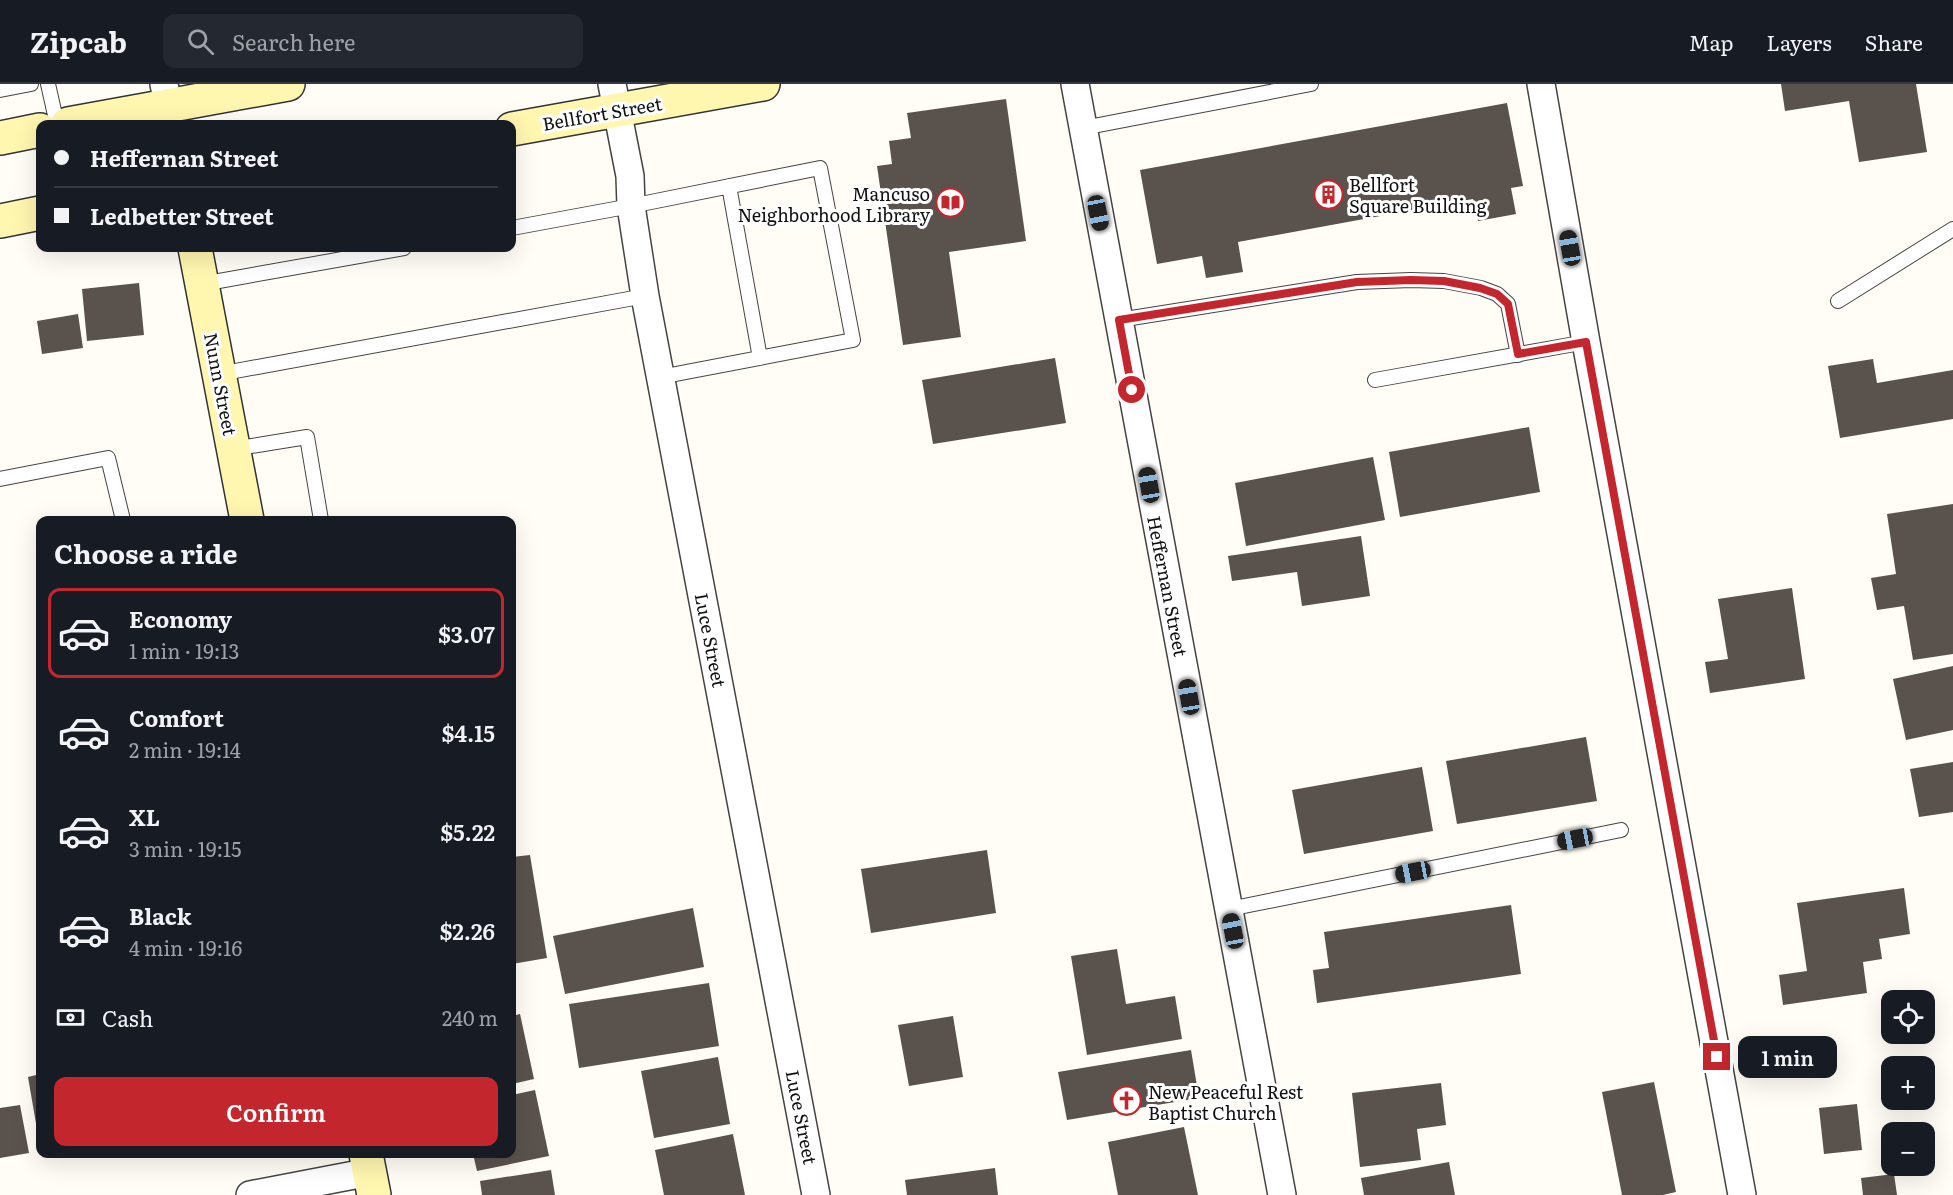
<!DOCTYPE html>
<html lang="en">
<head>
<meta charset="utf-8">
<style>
	:root { --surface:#171b24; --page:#242831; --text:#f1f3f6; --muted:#9ea1a6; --line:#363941; --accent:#c4262e }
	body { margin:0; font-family:Literata,serif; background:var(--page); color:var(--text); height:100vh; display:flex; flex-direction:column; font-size:22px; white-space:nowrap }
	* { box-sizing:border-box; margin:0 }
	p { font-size:20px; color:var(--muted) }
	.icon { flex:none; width:33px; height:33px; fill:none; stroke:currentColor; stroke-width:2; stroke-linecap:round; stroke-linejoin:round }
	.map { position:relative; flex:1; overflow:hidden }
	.drawer { position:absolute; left:36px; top:432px; width:480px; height:642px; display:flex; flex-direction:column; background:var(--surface); border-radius:12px; box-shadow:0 6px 24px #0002 }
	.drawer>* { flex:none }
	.banner { position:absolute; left:36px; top:36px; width:480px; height:132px; border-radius:12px; box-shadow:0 6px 24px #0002; display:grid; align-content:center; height:132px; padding:0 18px; background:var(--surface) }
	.fabs { position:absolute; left:1881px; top:906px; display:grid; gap:12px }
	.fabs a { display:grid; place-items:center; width:54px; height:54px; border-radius:12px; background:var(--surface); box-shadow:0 6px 24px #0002; font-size:30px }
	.end { position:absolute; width:27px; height:27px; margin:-14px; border:8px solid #c4262e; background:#fff; box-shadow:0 0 0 3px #fff }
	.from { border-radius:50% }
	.bubble { position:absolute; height:42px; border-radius:12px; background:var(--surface); box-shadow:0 6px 24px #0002; font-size:20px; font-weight:600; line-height:42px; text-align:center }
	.car { position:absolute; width:18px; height:36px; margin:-18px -9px; border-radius:8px; box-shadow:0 0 4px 2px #0007; background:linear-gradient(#222 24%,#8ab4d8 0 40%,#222 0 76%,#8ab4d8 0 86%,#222 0) }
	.banner b { display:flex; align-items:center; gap:21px; height:57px; font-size:22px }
	.banner b+b { border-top:2px solid var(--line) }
	.banner i { width:15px; height:15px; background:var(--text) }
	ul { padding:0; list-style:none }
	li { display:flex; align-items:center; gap:18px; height:90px; margin:0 12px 9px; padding:0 6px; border:3px solid transparent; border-radius:12px }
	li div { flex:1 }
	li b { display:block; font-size:22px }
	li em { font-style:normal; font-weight:600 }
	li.on { border-color:var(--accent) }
	li>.icon { width:54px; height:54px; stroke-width:1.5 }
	h2 { padding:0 18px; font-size:27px; line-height:72px }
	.pay { display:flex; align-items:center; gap:15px; height:66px; padding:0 18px; font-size:22px }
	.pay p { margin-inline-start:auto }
	.button { display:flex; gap:12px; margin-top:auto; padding:12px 18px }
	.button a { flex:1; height:69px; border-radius:12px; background:var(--accent); color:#fff; font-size:24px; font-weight:600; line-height:69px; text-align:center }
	header { display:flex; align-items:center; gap:36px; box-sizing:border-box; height:84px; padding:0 30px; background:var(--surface); border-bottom:2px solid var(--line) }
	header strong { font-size:28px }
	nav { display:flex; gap:33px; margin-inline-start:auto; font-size:21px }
	.search { width:420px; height:54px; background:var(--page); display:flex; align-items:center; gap:15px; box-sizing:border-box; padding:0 21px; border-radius:12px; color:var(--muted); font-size:22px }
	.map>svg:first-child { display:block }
	.building { fill:#5a524d }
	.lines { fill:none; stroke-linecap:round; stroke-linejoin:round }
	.lane-casing { stroke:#444; stroke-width:16 }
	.street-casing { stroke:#444; stroke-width:30 }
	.secondary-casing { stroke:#333; stroke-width:36 }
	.lane { stroke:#fff; stroke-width:14 }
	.street { stroke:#fff; stroke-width:27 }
	.secondary { stroke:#fff6b0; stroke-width:33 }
	.route { stroke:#c4262e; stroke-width:8 }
	.labels { text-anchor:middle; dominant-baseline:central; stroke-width:6; stroke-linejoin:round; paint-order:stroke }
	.street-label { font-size:18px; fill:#111; stroke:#fff }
	.poi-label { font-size:18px; fill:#111; stroke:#fff; text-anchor:start }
</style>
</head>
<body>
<header>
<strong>Zipcab</strong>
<div class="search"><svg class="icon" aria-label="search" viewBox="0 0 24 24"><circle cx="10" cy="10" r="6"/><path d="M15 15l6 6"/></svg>Search here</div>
<nav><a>Map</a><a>Layers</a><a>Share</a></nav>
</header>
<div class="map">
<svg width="1953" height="1111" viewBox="0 0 1953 1111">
	<rect width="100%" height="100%" fill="#fffdf5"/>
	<!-- building -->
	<path class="building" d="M 1781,0 L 1916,0 L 1927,68 L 1859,78 L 1849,17 L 1785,27 Z
		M 1006,15 L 1026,157 L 949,168 L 961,253 L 903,261 L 877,82 L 892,80 L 889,57 L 911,54 L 907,29 Z
		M 1507,19 L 1523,102 L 1511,104 L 1516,130 L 1478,137 L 1473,115 L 1238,158 L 1243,188 L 1206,194 L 1202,172 L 1157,180 L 1140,86 Z
		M 139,199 L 144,251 L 87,257 L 82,205 Z
		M 78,230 L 83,264 L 42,270 L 37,237 Z
		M 1055,274 L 1066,339 L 933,360 L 922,296 Z
		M 1873,275 L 1877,299 L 1953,286 L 1953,335 L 1840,354 L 1828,282 Z
		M 1529,343 L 1540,408 L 1400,433 L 1389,368 Z
		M 1373,373 L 1385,436 L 1246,462 L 1235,399 Z
		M 1953,420 L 1953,570 L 1913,576 L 1904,522 L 1877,526 L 1871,494 L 1896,490 L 1887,430 Z
		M 1361,452 L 1370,512 L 1302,522 L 1297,488 L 1232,497 L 1228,472 Z
		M 1792,504 L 1805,595 L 1710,609 L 1705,578 L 1728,575 L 1718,515 Z
		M 1953,582 L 1953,646 L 1906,656 L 1893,595 Z
		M 1586,653 L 1597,717 L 1457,740 L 1446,677 Z
		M 1953,678 L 1953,728 L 1919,733 L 1910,685 Z
		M 1422,683 L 1433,747 L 1304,770 L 1292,706 Z
		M 987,766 L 996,829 L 871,849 L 861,785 Z
		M 530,771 L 547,874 L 512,880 L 512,773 Z
		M 1904,804 L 1910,850 L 1879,855 L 1882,875 L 1863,878 L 1867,909 L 1783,921 L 1779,891 L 1807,887 L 1797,819 Z
		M 1511,821 L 1521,890 L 1317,919 L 1313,886 L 1329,884 L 1324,848 Z
		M 693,824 L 704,883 L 565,910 L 553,852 Z
		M 1117,865 L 1126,920 L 1175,912 L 1182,955 L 1087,971 L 1071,872 Z
		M 709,899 L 719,962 L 579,984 L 569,920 Z
		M 520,930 L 534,995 L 512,1000 L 512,932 Z
		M 953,932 L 963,993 L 909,1002 L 898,941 Z
		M 1191,966 L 1199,1014 L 1067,1036 L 1058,988 Z
		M 718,973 L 730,1040 L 654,1054 L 641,987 Z
		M 40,990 L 40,1056 L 39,1057 L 28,993 Z
		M 1654,998 L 1676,1108 L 1663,1111 L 1622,1111 L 1602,1008 Z
		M 1441,999 L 1446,1041 L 1417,1045 L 1421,1076 L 1360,1083 L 1352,1009 Z
		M 535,1006 L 549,1072 L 477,1087 L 473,1070 L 512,1070 L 512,1011 Z
		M 1857,1020 L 1862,1066 L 1824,1070 L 1819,1024 Z
		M 20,1021 L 29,1069 L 0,1074 L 0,1024 Z
		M 1184,1043 L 1198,1111 L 1118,1111 L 1108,1058 Z
		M 733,1050 L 745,1111 L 664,1111 L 655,1066 Z
		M 1449,1078 L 1455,1111 L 1364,1111 L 1361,1094 Z
		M 995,1084 L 998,1111 L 907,1111 L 905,1096 Z
		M 551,1086 L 555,1111 L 482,1111 L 480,1097 Z
		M 1894,1090 L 1897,1111 L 1863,1111 L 1861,1094 Z"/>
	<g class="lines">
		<defs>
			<path id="lane" d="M 48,0 L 57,40
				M 0,6 L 31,0
				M 1083,44 L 1311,0
				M 729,102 L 760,274
				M 512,144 L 631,122 L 820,84 L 853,256 L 660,293
				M 202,200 L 404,164
				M 1838,217 L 1953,145
				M 1119,236 L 1357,198 L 1411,196 L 1444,197 L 1481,204 L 1497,210 L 1508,220 L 1518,271
				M 219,290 L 645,212
				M 1375,296 L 1586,258
				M 233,365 L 307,353 L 321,436
				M 0,395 L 108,374 L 123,436
				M 1229,825 L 1621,746"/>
			<path id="street" d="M 164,0 L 168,21
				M 612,0 L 630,92 L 631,122 L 645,212 L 816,1111
				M 1075,0 L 1282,1111
				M 1541,0 L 1586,258 L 1742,1111
				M 250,1111 L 370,1088"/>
			<path id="secondary" d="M 68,40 L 288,0
				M 512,45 L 763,0
				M 0,54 L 40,46
				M 0,137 L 40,129
				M 195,164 L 247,436
				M 366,1070 L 374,1111"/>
		</defs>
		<!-- lane casing -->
		<use href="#lane" class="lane-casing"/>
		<!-- street casing -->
		<use href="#street" class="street-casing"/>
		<!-- secondary casing -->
		<use href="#secondary" class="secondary-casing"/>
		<!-- lane -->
		<use href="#lane" class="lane"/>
		<!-- street -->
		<use href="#street" class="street"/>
		<!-- secondary -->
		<use href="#secondary" class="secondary"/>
	</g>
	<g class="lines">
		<!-- route -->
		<path class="route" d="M 1132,306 L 1119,236 L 1357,198 L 1411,196 L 1444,197 L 1480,204 L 1497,210 L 1508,220 L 1518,270 L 1586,258 L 1717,973"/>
	</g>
	<!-- icons -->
	<defs>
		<symbol id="building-ring" viewBox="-11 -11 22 22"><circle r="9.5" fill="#fff" stroke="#c4262e" stroke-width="1.5"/><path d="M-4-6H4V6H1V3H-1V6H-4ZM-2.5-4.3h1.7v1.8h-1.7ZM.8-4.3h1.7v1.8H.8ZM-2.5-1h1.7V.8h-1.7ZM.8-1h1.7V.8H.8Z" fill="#c4262e"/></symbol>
		<symbol id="library-ring" viewBox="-11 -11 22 22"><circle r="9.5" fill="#fff" stroke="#c4262e" stroke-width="1.5"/><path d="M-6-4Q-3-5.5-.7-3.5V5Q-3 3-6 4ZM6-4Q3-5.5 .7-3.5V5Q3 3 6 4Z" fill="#c4262e"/></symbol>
		<symbol id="church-ring" viewBox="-11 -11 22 22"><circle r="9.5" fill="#fff" stroke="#c4262e" stroke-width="1.5"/><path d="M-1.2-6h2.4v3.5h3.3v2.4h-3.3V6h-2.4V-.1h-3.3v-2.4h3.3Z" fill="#c4262e"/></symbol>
	</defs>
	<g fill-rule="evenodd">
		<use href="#building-ring" x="1312" y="94" width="33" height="33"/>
		<use href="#library-ring" x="934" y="102" width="33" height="33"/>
		<use href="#church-ring" x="1110" y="1000" width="33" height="33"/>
	</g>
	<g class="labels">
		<!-- street labels -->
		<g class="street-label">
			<text transform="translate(602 29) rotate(-10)">Bellfort Street</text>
			<text transform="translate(221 300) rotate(79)">Nunn Street</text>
			<text transform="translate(1168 502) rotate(79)">Heffernan Street</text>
			<text transform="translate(711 556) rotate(79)">Luce Street</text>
			<text transform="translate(802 1033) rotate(79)">Luce Street</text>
		</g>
		<!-- poi labels -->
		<g class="poi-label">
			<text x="1349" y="100">Bellfort<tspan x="1349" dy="21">Square Building</tspan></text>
			<text x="930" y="109" text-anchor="end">Mancuso<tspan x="930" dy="21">Neighborhood Library</tspan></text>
			<text x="1148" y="1007">New Peaceful Rest<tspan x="1148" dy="21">Baptist Church</tspan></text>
		</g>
	</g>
</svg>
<div class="fabs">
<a><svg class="icon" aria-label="locate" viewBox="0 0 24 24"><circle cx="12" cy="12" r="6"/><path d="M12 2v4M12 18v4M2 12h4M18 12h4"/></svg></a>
<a>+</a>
<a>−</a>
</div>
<i class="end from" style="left:1132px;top:306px"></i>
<i class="end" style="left:1717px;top:973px"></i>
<div class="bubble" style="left:1738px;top:952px;width:99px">1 min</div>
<i class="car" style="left:1098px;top:129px;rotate:169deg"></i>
<i class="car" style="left:1570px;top:164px;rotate:350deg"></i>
<i class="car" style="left:1149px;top:401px;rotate:350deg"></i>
<i class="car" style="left:1189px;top:613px;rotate:350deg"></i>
<i class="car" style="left:1575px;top:755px;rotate:259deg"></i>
<i class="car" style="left:1413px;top:788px;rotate:259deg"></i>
<i class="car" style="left:1233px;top:847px;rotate:349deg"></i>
<div class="banner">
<b><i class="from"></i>Heffernan Street</b>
<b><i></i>Ledbetter Street</b>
</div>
<section class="drawer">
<h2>Choose a ride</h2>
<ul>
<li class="on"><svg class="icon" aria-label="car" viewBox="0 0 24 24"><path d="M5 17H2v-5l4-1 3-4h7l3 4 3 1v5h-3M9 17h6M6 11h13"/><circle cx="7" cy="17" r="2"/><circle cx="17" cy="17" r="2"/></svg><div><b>Economy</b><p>1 min · 19:13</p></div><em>$3.07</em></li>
<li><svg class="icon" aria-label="car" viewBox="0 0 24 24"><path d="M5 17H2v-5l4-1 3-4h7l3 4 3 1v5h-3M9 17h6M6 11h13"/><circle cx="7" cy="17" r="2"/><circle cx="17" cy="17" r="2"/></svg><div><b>Comfort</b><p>2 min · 19:14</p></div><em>$4.15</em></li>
<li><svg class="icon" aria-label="car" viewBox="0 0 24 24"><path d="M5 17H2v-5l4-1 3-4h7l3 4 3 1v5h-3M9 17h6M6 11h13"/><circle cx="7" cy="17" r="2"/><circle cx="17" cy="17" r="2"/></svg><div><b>XL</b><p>3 min · 19:15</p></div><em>$5.22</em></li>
<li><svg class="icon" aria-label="car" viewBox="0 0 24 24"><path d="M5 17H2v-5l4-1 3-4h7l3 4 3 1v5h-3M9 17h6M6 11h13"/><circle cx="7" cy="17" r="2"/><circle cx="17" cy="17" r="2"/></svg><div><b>Black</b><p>4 min · 19:16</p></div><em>$2.26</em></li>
</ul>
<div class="pay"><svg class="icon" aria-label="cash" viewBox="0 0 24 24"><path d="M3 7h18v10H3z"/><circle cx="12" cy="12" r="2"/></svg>Cash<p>240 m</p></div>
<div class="button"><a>Confirm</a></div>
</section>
</div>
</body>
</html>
